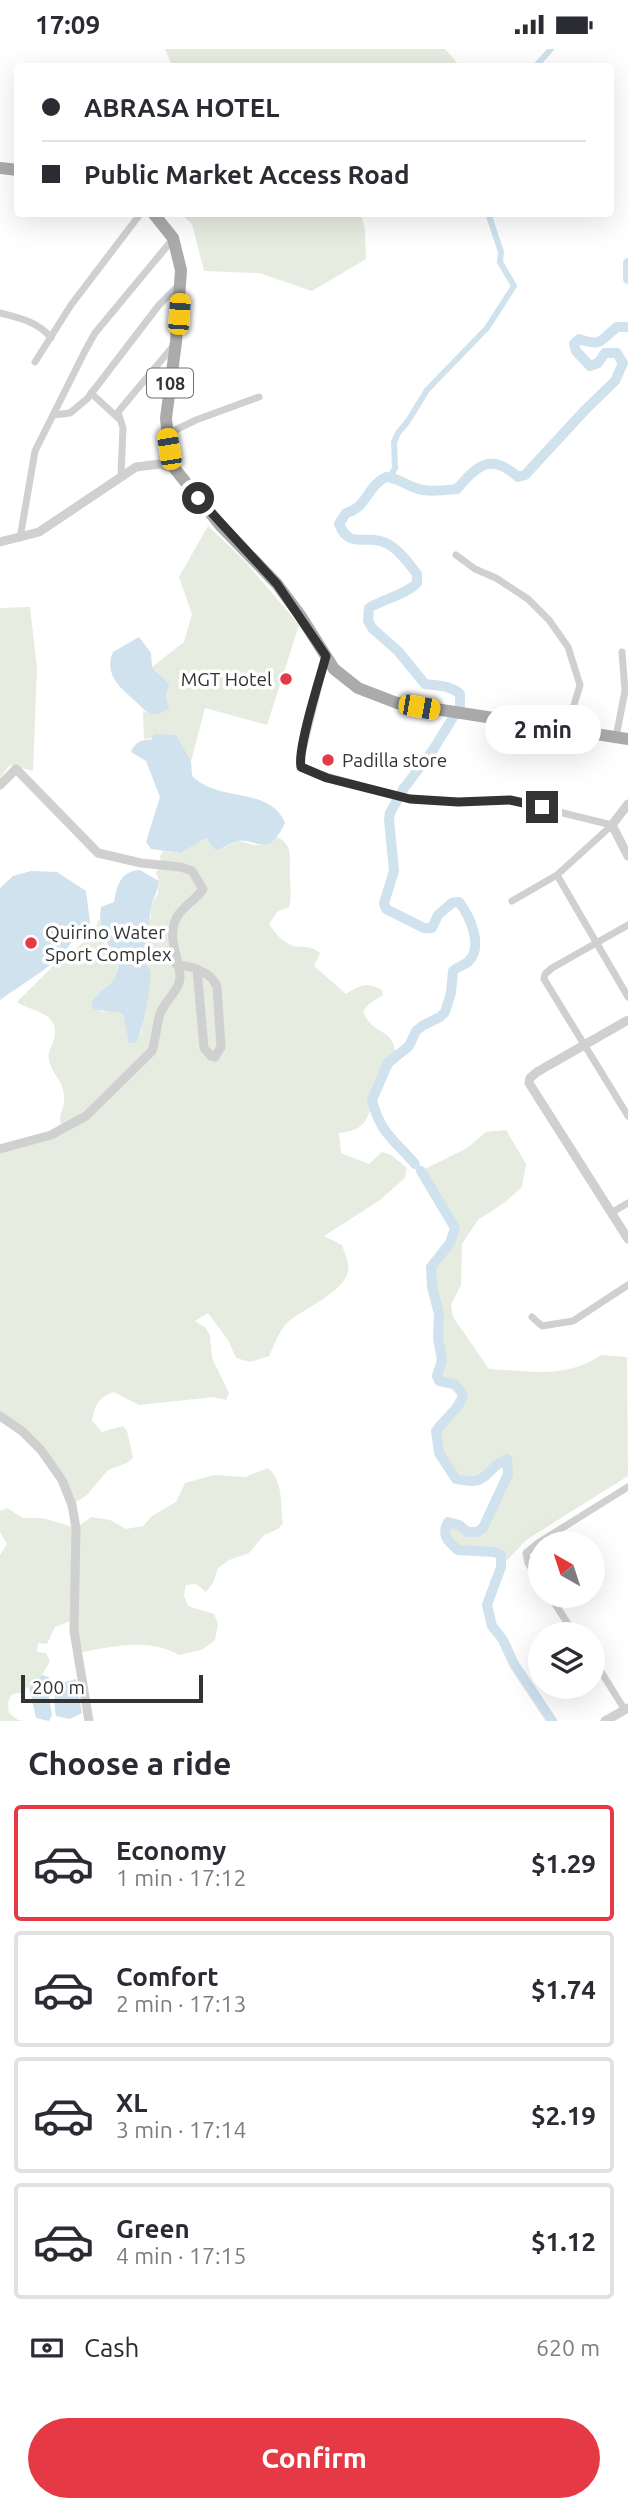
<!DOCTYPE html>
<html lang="en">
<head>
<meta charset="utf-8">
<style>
	:root { --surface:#fff; --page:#f2f2f3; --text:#2b2b33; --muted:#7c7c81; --line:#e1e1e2; --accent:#e63946 }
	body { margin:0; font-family:Ubuntu,sans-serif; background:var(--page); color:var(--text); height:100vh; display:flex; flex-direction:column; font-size:26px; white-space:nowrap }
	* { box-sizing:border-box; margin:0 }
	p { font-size:23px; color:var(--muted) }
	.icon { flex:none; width:38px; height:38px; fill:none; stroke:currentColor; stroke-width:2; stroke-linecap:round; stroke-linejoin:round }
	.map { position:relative; height:1672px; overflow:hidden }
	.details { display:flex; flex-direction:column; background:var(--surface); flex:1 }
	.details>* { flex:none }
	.hud { position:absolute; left:14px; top:14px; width:600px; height:154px; border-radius:7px; box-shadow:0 7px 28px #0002; display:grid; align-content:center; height:154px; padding:0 28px; background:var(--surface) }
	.needle { width:46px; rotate:321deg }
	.tools { position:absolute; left:528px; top:1482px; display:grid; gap:14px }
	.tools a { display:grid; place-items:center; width:77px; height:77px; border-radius:50%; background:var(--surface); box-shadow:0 7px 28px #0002; font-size:35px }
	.scale { position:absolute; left:21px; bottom:18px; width:182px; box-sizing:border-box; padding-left:7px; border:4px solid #333; border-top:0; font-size:19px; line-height:24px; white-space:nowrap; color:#333; -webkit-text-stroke:5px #fff; paint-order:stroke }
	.end { position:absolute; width:32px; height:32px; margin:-16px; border:9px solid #333; background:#fff; box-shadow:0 0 0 4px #fff }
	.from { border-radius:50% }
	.bubble { position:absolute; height:49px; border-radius:24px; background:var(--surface); box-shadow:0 7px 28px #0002; font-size:23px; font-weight:600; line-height:49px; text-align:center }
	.car { position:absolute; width:21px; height:42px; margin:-21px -10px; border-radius:9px; box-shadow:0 0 5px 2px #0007; background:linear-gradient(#f5c518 24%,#345 0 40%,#f5c518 0 76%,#345 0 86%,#f5c518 0) }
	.hud b { display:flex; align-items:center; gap:24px; height:66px; font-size:26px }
	.hud b+b { border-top:2px solid var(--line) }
	.hud i { width:18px; height:18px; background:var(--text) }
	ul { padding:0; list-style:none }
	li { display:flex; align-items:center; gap:21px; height:116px; margin:0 14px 10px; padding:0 14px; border:4px solid var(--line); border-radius:7px }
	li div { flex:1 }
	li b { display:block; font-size:26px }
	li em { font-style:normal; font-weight:600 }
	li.current { border-color:var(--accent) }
	li>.icon { width:63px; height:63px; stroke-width:1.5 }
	h2 { padding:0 28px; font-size:32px; line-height:84px }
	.pay { display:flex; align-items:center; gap:18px; height:77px; padding:0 28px; font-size:26px }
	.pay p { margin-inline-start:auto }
	.button { display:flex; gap:14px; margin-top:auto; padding:14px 28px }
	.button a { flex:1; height:80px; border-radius:42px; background:var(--accent); color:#fff; font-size:28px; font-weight:600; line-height:80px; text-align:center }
	.status { display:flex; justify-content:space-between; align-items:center; height:49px; padding:0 35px; background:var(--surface); direction:ltr }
	.status svg { height:19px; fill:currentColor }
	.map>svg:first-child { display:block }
	.green { fill:#e6ecdf }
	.water { fill:#cfe2ee }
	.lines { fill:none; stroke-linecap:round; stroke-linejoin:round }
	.canal { stroke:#cfe2ee; stroke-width:6 }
	.river { stroke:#cfe2ee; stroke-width:10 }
	.minor { stroke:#d0d0d0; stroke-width:7 }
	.tertiary { stroke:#d0d0d0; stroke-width:9 }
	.primary { stroke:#ababab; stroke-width:12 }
	.route { stroke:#333; stroke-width:9 }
	.poi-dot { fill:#e63946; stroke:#fff; stroke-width:2.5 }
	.labels { text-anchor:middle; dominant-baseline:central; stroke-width:7; stroke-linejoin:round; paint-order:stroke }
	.shield { fill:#fff; stroke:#707070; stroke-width:2 }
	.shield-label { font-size:18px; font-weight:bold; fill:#333 }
	.poi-label { font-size:19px; fill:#333; stroke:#fff; text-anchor:start }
</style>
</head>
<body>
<div class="status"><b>17:09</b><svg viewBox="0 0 49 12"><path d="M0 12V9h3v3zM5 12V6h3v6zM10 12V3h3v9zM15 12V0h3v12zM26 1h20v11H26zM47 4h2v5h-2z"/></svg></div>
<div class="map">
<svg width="628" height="1672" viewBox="0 0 628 1672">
	<rect width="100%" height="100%" fill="#fff"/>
	<!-- green -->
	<path class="green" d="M 165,0 L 445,0 L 460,17 L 172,17 Z
		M 181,165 L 361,165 L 365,181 L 366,210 L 312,242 L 259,224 L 204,222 L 192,175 Z
		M 208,477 L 244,511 L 299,576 L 267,676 L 205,659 L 191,712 L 175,686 L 144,690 L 143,662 L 152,665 C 171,646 174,637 152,618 L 184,593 L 192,565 L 179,528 Z
		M 30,558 L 37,619 L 33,722 L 10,716 L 0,729 L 0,559 Z
		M 276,788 C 295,794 289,814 290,829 C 290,840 292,847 289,858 L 277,863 L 269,875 C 274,882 280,891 289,895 C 300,901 308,894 320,904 L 314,917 L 346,945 C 361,936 367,932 382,941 L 383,946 L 369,955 L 363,962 C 372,986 389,979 394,997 C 400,1019 387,1020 379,1035 C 366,1060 375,1081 339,1084 L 341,1104 L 369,1115 L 382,1103 L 391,1106 L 407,1119 L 405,1129 L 380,1151 L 324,1187 L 342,1196 C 344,1203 350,1215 348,1222 C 345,1243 302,1260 287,1274 C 279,1282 274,1297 269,1307 L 250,1313 L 236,1309 L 228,1291 L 208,1264 L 195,1272 L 206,1279 L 210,1287 L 212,1309 L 229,1344 L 226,1351 L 214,1348 L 139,1356 L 114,1343 C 98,1348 95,1356 92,1372 L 102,1383 L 123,1377 L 127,1382 L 133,1409 L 127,1414 L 108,1421 L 87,1446 L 72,1456 L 41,1401 L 0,1367 L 0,1100 L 63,1080 C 56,1065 64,1064 64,1050 C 65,1033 52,1026 49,1011 C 47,1003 52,998 54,990 C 61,962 30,963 17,953 L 54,916 L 92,887 L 99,870 L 105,894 L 119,908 L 116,930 L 96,947 L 101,963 L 113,961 L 123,965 L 125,972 L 141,985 C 142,975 143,965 145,956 C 149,940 154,927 143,912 L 146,879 L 151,868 L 151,857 L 158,844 L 159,832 L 156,823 L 162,817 L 160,807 L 163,802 L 181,804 L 206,789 L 211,796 L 224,799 L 237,792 C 255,795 260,801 276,788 Z
		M 506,1081 L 526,1115 L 522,1138 L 504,1154 L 478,1171 L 462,1195 L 461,1236 L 451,1256 L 453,1268 L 489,1320 C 529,1322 567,1330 601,1306 L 627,1308 L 628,1427 L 526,1491 L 501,1518 L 501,1506 L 494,1503 L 458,1501 C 448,1493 441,1486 448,1473 L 459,1476 L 468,1483 L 477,1483 L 483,1479 L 508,1425 L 509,1417 L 506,1411 C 483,1420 491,1438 456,1430 L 439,1404 L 436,1382 L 459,1357 L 463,1345 L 454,1335 L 439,1332 L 437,1327 L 442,1311 L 438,1289 L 439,1264 L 432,1238 L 431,1218 L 450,1193 L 455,1179 L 421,1122 L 467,1099 L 486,1083 Z
		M 268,1419 C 284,1433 280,1455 283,1474 L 278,1480 L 264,1486 L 249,1504 L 229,1511 L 218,1519 L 213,1534 L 206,1543 L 196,1535 L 186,1536 L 184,1547 L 188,1557 L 214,1565 L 218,1575 L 215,1591 L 202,1601 L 179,1606 C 148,1588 111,1598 78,1604 L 73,1571 L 55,1578 L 47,1595 L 38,1594 L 37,1603 L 46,1604 L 50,1612 L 42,1626 L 21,1644 C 8,1643 7,1653 9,1664 L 18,1671 L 24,1672 L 0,1672 L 0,1506 L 7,1495 L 0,1483 L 0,1462 L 7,1459 L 23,1469 L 43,1469 L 76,1479 L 91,1468 L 110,1471 L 126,1480 L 143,1477 L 152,1467 L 176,1453 L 185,1434 L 214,1426 L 245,1428 Z"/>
	<!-- water -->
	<path class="water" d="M 139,588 L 151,604 L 152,618 L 169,635 L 166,647 L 169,659 C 151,673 145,661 133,650 C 118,637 104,624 113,603 Z
		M 154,685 L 176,686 L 191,712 L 192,727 C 219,754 270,737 285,774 C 266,813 256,786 235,793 C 226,796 223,801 214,800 L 206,789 L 181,804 L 151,800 L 146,793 L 160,748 L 146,712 L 131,703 C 135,694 141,690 151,691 Z
		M 140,821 L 159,832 C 158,843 152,851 151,860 C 149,877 144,894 143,912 C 145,915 148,918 150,921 C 153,932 142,984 136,994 L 129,994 L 123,965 C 112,960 103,964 92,959 L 92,953 C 106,932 118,940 119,908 C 103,893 98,881 101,858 L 114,853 C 117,837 120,822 140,821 Z
		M 31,822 L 57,823 L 86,842 L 90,873 L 87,880 L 78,882 C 65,912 26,932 0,951 L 0,839 L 13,827 Z
		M 42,1626 L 49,1628 L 49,1649 L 52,1666 L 49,1672 L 36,1669 L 29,1638 Z
		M 76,1630 L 82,1664 L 70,1670 L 56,1667 C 54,1658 54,1643 58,1635 Z"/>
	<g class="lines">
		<!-- canal -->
		<path class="canal" d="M 535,18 L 551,0
			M 390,428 L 395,419 L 394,393 L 398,384 L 408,372 L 427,341 L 487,279 L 514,237 L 500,213 L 501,203 L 488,164"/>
		<!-- river -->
		<path class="river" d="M 628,214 L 628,230
			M 415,1115 C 394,1090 381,1086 372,1051 L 388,1014 L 409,997 L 416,982 L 422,977 L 440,968 L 445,963 L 451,944 L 453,922 C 458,917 463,917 468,913 C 484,898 470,867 459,853 L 452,854 L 438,866 L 432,879 L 424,879 L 386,860 L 384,854 L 394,822 L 389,770 L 390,764 L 404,739 L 433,701 L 460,657 L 460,645 C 451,636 437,637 425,635 L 398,602 L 373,580 L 368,572 L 369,559 C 384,550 405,546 417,534 L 417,525 C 409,515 398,499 386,494 C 367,484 350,502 339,475 L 346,464 C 367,459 367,437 386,428 C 400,429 409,439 423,441 C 434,443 446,441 457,440 C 477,417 490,403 518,428 L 525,426 L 586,360 L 615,332 L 623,314 L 617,304 L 605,304 L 598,314 L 590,317 L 576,302 L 574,295 L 579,290 C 603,298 599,292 617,278 L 628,278
			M 421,1122 L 455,1179 L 450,1194 L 431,1218 L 432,1238 L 439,1265 L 438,1289 L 442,1311 L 437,1327 L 439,1332 L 454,1335 L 463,1345 C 460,1360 445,1369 436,1382 L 439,1404 L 456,1430 C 491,1438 483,1420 507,1410 L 508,1425 L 483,1479 L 477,1483 L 468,1483 L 459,1476 L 448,1473 C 441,1486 448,1493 458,1501 L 494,1503 L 501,1506 L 501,1518 L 487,1556 L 492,1577 L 503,1591 L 514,1615 L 552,1672"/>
		<!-- minor -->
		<path class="minor" d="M 0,264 C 19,269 39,273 51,289
			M 35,313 L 71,256 L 141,164
			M 91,344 L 118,369
			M 54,366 L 70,364 L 87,350 L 159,256 L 179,236
			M 167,385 L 196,371 L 259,348
			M 121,426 L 123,379 L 118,363 L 175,295
			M 20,489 L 35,402 L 85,302 L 95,284 L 173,190
			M 456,506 L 475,520 L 496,529 L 528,550 L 549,571 L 568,598 L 580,636 L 567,679
			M 326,608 L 300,713 L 305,721 L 410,750 L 472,753 L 510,751 L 612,776
			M 616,688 L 625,642 L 622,603
			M 557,826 L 628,948
			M 512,852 L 557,826 L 612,776
			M 628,876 L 552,919 L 545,925 L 544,930 L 628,1067
			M 611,1164 L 628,1154
			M 532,1268 L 542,1277 L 573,1272 L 628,1236
			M 541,1534 L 528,1514 L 526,1504 L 538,1494 L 628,1438
			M 550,1547 L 575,1586
			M 593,1610 L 625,1661"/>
		<!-- tertiary -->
		<path class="tertiary" d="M 0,493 L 39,483 L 136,418 L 160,415 L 175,420
			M 0,736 L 16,720 L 98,804 L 141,814 L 181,818 L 192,822 L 203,840 C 196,851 183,857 177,868 C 166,887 179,909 180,926 C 181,941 164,952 160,965 C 156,977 156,990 152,1002 L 86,1067 L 51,1086 L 0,1100
			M 628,755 L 612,776 L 628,807
			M 176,915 L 194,919 C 205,924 213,927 217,938 L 221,998 L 215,1008 L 211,1007 L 204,999 L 197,920
			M 628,971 L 537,1023 L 530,1029 L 529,1034 L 628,1190
			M 0,1367 L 22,1382 L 41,1401 L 62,1431 L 72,1456 L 76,1479 L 74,1582 L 89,1672
			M 605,1672 L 628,1659"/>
		<!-- primary -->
		<path class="primary" d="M 0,119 L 18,121
			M 153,164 L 173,189 L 181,221 L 176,293 L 166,369 L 169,400 L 175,420 L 220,476 L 277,535 L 300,566 L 334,620 L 358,639 L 397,654 L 628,690"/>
	</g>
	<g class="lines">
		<!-- route -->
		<path class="route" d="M 198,449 L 277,535 L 326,607 C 320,629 297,700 301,718 L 327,729 L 410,750 L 458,753 L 510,751 L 542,758"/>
	</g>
	<!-- markers -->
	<g class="poi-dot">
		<circle cx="286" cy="630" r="7"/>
		<circle cx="328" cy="711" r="7"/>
		<circle cx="31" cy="894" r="7"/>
	</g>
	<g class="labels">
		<!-- shield labels -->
		<rect class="shield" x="147" y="319.5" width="46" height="29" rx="5"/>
		<g class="shield-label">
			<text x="170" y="334">108</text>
		</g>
		<!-- poi labels -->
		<g class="poi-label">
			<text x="272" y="630" text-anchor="end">MGT Hotel</text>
			<text x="342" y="711">Padilla store</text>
			<text x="45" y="883">Quirino Water<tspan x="45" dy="22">Sport Complex</tspan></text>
		</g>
	</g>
</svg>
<div class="tools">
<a><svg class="needle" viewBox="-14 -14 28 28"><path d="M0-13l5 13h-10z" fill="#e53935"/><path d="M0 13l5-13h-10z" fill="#7c7c81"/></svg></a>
<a><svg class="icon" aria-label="layers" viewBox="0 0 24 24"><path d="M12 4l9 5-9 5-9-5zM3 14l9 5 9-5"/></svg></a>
</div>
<div class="scale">200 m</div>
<i class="end from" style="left:198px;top:449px"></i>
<i class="end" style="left:542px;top:758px"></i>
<div class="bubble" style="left:485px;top:656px;width:116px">2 min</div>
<i class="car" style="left:179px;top:265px;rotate:4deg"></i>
<i class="car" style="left:169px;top:400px;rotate:351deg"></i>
<i class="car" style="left:419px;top:658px;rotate:100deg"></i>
<div class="hud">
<b><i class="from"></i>ABRASA HOTEL</b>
<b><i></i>Public Market Access Road</b>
</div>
</div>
<section class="details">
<h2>Choose a ride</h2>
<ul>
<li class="current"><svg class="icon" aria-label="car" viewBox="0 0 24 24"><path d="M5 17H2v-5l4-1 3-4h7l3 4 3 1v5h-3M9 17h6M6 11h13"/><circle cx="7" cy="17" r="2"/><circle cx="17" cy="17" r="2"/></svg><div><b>Economy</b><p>1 min · 17:12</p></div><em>$1.29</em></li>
<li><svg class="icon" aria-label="car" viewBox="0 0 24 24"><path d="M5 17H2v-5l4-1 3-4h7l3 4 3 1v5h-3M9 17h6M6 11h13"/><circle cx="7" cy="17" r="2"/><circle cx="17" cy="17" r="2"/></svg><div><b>Comfort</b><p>2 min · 17:13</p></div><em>$1.74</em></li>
<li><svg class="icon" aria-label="car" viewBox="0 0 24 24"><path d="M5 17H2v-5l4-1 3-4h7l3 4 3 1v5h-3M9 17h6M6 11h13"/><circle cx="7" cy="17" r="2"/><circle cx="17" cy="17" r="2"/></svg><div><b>XL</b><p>3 min · 17:14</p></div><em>$2.19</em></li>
<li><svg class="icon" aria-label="car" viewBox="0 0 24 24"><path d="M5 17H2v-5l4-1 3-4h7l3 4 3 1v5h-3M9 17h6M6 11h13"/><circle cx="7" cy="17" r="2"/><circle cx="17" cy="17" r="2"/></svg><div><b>Green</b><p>4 min · 17:15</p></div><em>$1.12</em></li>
</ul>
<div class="pay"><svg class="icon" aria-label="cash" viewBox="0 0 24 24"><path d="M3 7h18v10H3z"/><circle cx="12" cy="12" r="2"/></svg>Cash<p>620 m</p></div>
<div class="button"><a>Confirm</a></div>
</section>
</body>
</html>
